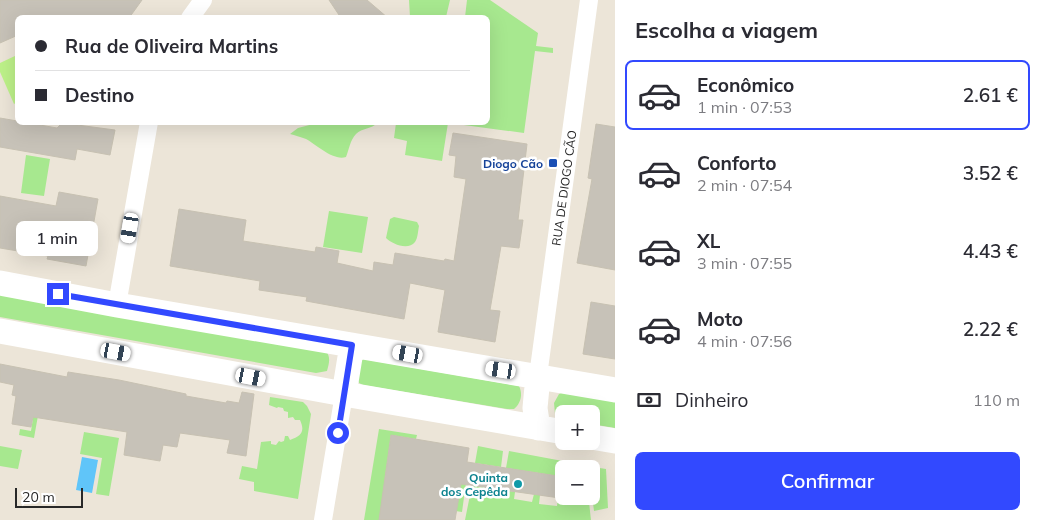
<!DOCTYPE html>
<html lang="pt">
<head>
<meta charset="utf-8">
<style>
	:root { --surface:#fff; --page:#f7f7f7; --text:#2b2b33; --muted:#7c7c81; --line:#e1e1e2; --accent:#3249ff }
	body { margin:0; font-family:Mulish,sans-serif; background:var(--page); color:var(--text); height:100vh; display:flex; flex-direction:column; font-size:19px; white-space:nowrap }
	* { box-sizing:border-box; margin:0 }
	p { font-size:16px; color:var(--muted) }
	.icon { flex:none; width:28px; height:28px; fill:none; stroke:currentColor; stroke-width:2; stroke-linecap:round; stroke-linejoin:round }
	.map { position:relative; flex:1; overflow:hidden }
	.sheet { display:flex; flex-direction:column; background:var(--surface); width:425px }
	.sheet>* { flex:none }
	.hud { position:absolute; left:15px; top:15px; width:475px; height:110px; border-radius:8px; box-shadow:0 5px 20px #0002; display:grid; align-content:center; height:110px; padding:0 20px; background:var(--surface) }
	.tools { position:absolute; left:555px; top:405px; display:grid; gap:10px }
	.tools a { display:grid; place-items:center; width:45px; height:45px; border-radius:8px; background:var(--surface); box-shadow:0 5px 20px #0002; font-size:25px }
	.scale { position:absolute; left:15px; bottom:12px; width:68px; box-sizing:border-box; padding-left:5px; border:2px solid #282828; border-top:0; font-size:14px; line-height:18px; white-space:nowrap; color:#282828; -webkit-text-stroke:4px #fff; paint-order:stroke }
	.end { position:absolute; width:22px; height:22px; margin:-11px; border:6px solid #3249ff; background:#fff; box-shadow:0 0 0 2px #fff }
	.from { border-radius:50% }
	.bubble { position:absolute; height:35px; border-radius:8px; background:var(--surface); box-shadow:0 5px 20px #0002; font-size:16px; font-weight:600; line-height:35px; text-align:center }
	.car { position:absolute; width:15px; height:30px; margin:-15px -8px; border-radius:6px; box-shadow:0 0 4px 1px #0007; background:linear-gradient(#fff 24%,#345 0 40%,#fff 0 76%,#345 0 86%,#fff 0) }
	.hud b { display:flex; align-items:center; gap:18px; height:48px; font-size:19px }
	.hud b+b { border-top:1px solid var(--line) }
	.hud i { width:12px; height:12px; background:var(--text) }
	ul { padding:0; list-style:none }
	li { display:flex; align-items:center; gap:15px; height:70px; margin:0 10px 8px; padding:0 10px; border:2px solid transparent; border-radius:8px }
	li div { flex:1 }
	li b { display:block; font-size:19px }
	li em { font-style:normal; font-weight:600 }
	li.active { border-color:var(--accent) }
	li>.icon { width:45px; height:45px; stroke-width:1.5 }
	h2 { padding:0 20px; font-size:22px; line-height:60px }
	.pay { display:flex; align-items:center; gap:12px; height:55px; padding:0 20px; font-size:19px }
	.pay p { margin-inline-start:auto }
	.primary-button { display:flex; gap:10px; margin-top:auto; padding:10px 20px }
	.primary-button a { flex:1; height:58px; border-radius:8px; background:var(--accent); color:#fff; font-size:20px; font-weight:600; line-height:58px; text-align:center }
	main { display:flex; flex:1; min-height:0 }
	.map>svg:first-child { display:block }
	.green { fill:#a7e88f }
	.pitch { fill:#bdf189 }
	.water { fill:#60c5f9 }
	.building { fill:#c7c2b8; stroke:#c7c1b2 }
	.lines { fill:none; stroke-linecap:round; stroke-linejoin:round }
	.street { stroke:#fff; stroke-width:18 }
	.secondary { stroke:#fff; stroke-width:25 }
	.route { stroke:#3249ff; stroke-width:6 }
	.transit-dot { fill:#1a4fb4; stroke:#fff; stroke-width:2 }
	.culture-dot { fill:#0f9aa8; stroke:#fff; stroke-width:2 }
	.labels { text-anchor:middle; dominant-baseline:central; stroke-width:5; stroke-linejoin:round; paint-order:stroke }
	.transit-label { font-size:12px; font-weight:bold; fill:#164399; stroke:#fff; text-anchor:end }
	.street-label { font-size:12px; fill:#282828; stroke:#fff }
	.culture-label { font-size:12px; font-weight:bold; fill:#0d838f; stroke:#fff; text-anchor:end }
</style>
</head>
<body>
<main>
<div class="map">
<svg width="615" height="520" viewBox="0 0 615 520">
	<rect width="100%" height="100%" fill="#ece5d8"/>
	<!-- green -->
	<path class="green" d="M 409,0 L 450,0 L 446,17 L 410,17 Z
		M 467,0 L 490,0 L 538,33 L 536,46 L 553,48 L 553,53 L 535,51 L 524,133 L 449,123 L 488,122 L 488,18 L 465,17 Z
		M 442,122 L 448,123 L 442,161 L 405,155 L 407,141 L 394,138 L 396,123 Z
		M 317,123 L 317,122 L 377,123 C 372,129 362,128 356,134 C 350,140 349,150 346,157 C 333,161 317,145 306,139 C 300,137 295,135 290,134 L 298,128 Z
		M 26,155 L 50,159 L 44,196 L 21,193 Z
		M 329,211 L 368,217 L 362,253 L 323,247 Z
		M 394,217 L 417,222 L 419,226 C 418,230 418,238 415,242 C 408,251 392,244 386,238 L 390,219 Z
		M 0,291 L 326,351 C 331,358 329,363 327,371 L 316,373 L 0,317 Z
		M 363,359 L 519,386 C 523,394 521,403 514,409 L 507,409 L 363,385 L 359,383 C 356,376 358,365 363,359 Z
		M 37,392 L 42,393 L 34,438 L 19,435 L 20,429 L 31,431 Z
		M 563,392 L 615,401 L 615,428 L 591,424 L 591,414 L 564,414 L 564,419 L 559,418 L 555,414 L 554,403 L 559,394 Z
		M 270,397 L 303,402 L 307,406 L 311,414 L 298,499 L 254,491 L 254,482 L 239,479 L 242,466 L 257,469 L 261,442 L 271,441 L 271,444 L 276,445 L 279,441 L 281,442 L 284,441 L 285,436 L 288,436 L 290,440 C 302,436 305,431 300,420 L 295,420 L 293,417 L 288,418 L 288,412 L 284,411 L 283,408 L 278,407 L 277,408 L 269,405 Z
		M 379,429 L 417,435 L 416,439 L 391,435 L 385,478 L 459,491 L 461,482 L 466,483 L 462,512 L 383,500 L 379,520 L 364,520 Z
		M 84,432 L 119,438 L 109,496 L 96,494 L 102,458 L 80,454 Z
		M 0,446 L 22,450 L 18,469 L 0,466 Z
		M 478,446 L 503,451 L 501,467 L 475,463 Z
		M 509,451 L 568,462 L 567,469 L 564,469 L 564,477 L 506,468 Z
		M 574,464 L 606,469 L 608,508 L 594,511 L 593,503 L 595,503 L 595,482 L 591,481 L 591,469 L 573,469 Z
		M 472,485 L 515,492 L 514,499 L 532,502 L 534,494 L 540,495 L 539,504 L 557,506 L 558,498 L 589,502 L 591,520 L 465,520 Z"/>
	<!-- pitch -->
	<path class="pitch" d="M 17,55 L 17,102 L 14,104 L 0,72 L 0,63 Z"/>
	<!-- water -->
	<path class="water" d="M 82,457 L 98,460 L 92,493 L 76,490 Z"/>
	<!-- building -->
	<path class="building" d="M 0,0 L 142,0 L 129,18 L 18,18 L 18,35 L 0,43 Z
		M 329,0 L 367,0 L 388,18 L 341,18 Z
		M 0,118 L 57,128 L 62,123 L 115,130 L 110,155 L 77,149 L 75,160 L 0,147 Z
		M 596,124 L 615,127 L 615,270 L 577,263 L 592,179 L 588,178 Z
		M 453,133 L 527,144 L 518,220 L 523,220 L 519,248 L 501,246 L 490,310 L 500,311 L 495,342 L 438,332 L 445,290 L 410,283 L 404,319 L 306,301 L 307,297 L 259,290 L 260,281 L 170,266 L 179,209 L 246,220 L 243,241 L 315,252 L 316,247 L 339,251 L 337,263 L 373,271 L 374,262 L 393,265 L 395,253 L 444,261 L 445,259 L 454,261 L 466,179 L 454,177 L 456,156 L 449,155 Z
		M 59,192 L 98,199 L 86,266 L 47,259 L 48,256 L 0,248 L 0,196 L 56,206 Z
		M 591,302 L 615,306 L 615,359 L 583,354 Z
		M 0,364 L 67,377 L 68,372 L 119,380 L 186,394 L 186,396 L 226,403 L 227,401 L 239,403 L 242,392 L 254,394 L 246,456 L 227,453 L 230,440 L 180,433 L 177,447 L 163,445 L 160,461 L 124,455 L 127,432 L 33,417 L 31,427 L 12,424 L 16,396 L 12,395 L 14,385 L 0,382 Z
		M 391,435 L 469,448 L 467,462 L 564,477 L 564,496 L 591,496 L 591,481 L 595,482 L 595,503 L 461,484 L 455,520 L 379,520 Z"/>
	<g class="lines">
		<!-- street -->
		<path class="street" d="M 190,18 L 203,0
			M 117,305 L 149,122
			M 538,376 L 589,0
			M 323,520 L 344,394"/>
		<!-- secondary -->
		<path class="secondary" d="M 0,283 L 117,305 L 615,390
			M 0,331 L 344,394 L 564,432
			M 344,394 L 352,345
			M 538,428 L 535,408 L 538,376
			M 591,437 L 615,441"/>
	</g>
	<g class="lines">
		<!-- route -->
		<path class="route" d="M 58,294 L 352,345 L 338,433"/>
	</g>
	<!-- markers -->
	<rect class="transit-dot" x="548" y="158" width="10" height="10" rx="2.5"/>
	<circle class="culture-dot" cx="518" cy="484" r="5"/>
	<g class="labels">
		<!-- transit labels -->
		<g class="transit-label">
			<text x="543" y="163">Diogo Cão</text>
		</g>
		<!-- street labels -->
		<g class="street-label">
			<text transform="translate(564 188) rotate(-82)">RUA DE DIOGO CÃO</text>
		</g>
		<!-- culture labels -->
		<g class="culture-label">
			<text x="508" y="477">Quinta<tspan x="508" dy="14">dos Cepêda</tspan></text>
		</g>
	</g>
</svg>
<div class="tools">
<a>+</a>
<a>−</a>
</div>
<div class="scale">20 m</div>
<i class="end from" style="left:338px;top:433px"></i>
<i class="end" style="left:58px;top:294px"></i>
<div class="bubble" style="left:16px;top:221px;width:82px">1 min</div>
<i class="car" style="left:130px;top:228px;rotate:190deg"></i>
<i class="car" style="left:116px;top:352px;rotate:100deg"></i>
<i class="car" style="left:408px;top:354px;rotate:280deg"></i>
<i class="car" style="left:501px;top:370px;rotate:279deg"></i>
<i class="car" style="left:251px;top:377px;rotate:101deg"></i>
<div class="hud">
<b><i class="from"></i>Rua de Oliveira Martins</b>
<b><i></i>Destino</b>
</div>
</div>
<section class="sheet">
<h2>Escolha a viagem</h2>
<ul>
<li class="active"><svg class="icon" aria-label="car" viewBox="0 0 24 24"><path d="M5 17H2v-5l4-1 3-4h7l3 4 3 1v5h-3M9 17h6M6 11h13"/><circle cx="7" cy="17" r="2"/><circle cx="17" cy="17" r="2"/></svg><div><b>Econômico</b><p>1 min · 07:53</p></div><em>2.61 €</em></li>
<li><svg class="icon" aria-label="car" viewBox="0 0 24 24"><path d="M5 17H2v-5l4-1 3-4h7l3 4 3 1v5h-3M9 17h6M6 11h13"/><circle cx="7" cy="17" r="2"/><circle cx="17" cy="17" r="2"/></svg><div><b>Conforto</b><p>2 min · 07:54</p></div><em>3.52 €</em></li>
<li><svg class="icon" aria-label="car" viewBox="0 0 24 24"><path d="M5 17H2v-5l4-1 3-4h7l3 4 3 1v5h-3M9 17h6M6 11h13"/><circle cx="7" cy="17" r="2"/><circle cx="17" cy="17" r="2"/></svg><div><b>XL</b><p>3 min · 07:55</p></div><em>4.43 €</em></li>
<li><svg class="icon" aria-label="car" viewBox="0 0 24 24"><path d="M5 17H2v-5l4-1 3-4h7l3 4 3 1v5h-3M9 17h6M6 11h13"/><circle cx="7" cy="17" r="2"/><circle cx="17" cy="17" r="2"/></svg><div><b>Moto</b><p>4 min · 07:56</p></div><em>2.22 €</em></li>
</ul>
<div class="pay"><svg class="icon" aria-label="cash" viewBox="0 0 24 24"><path d="M3 7h18v10H3z"/><circle cx="12" cy="12" r="2"/></svg>Dinheiro<p>110 m</p></div>
<div class="primary-button"><a>Confirmar</a></div>
</section>
</main>
</body>
</html>
